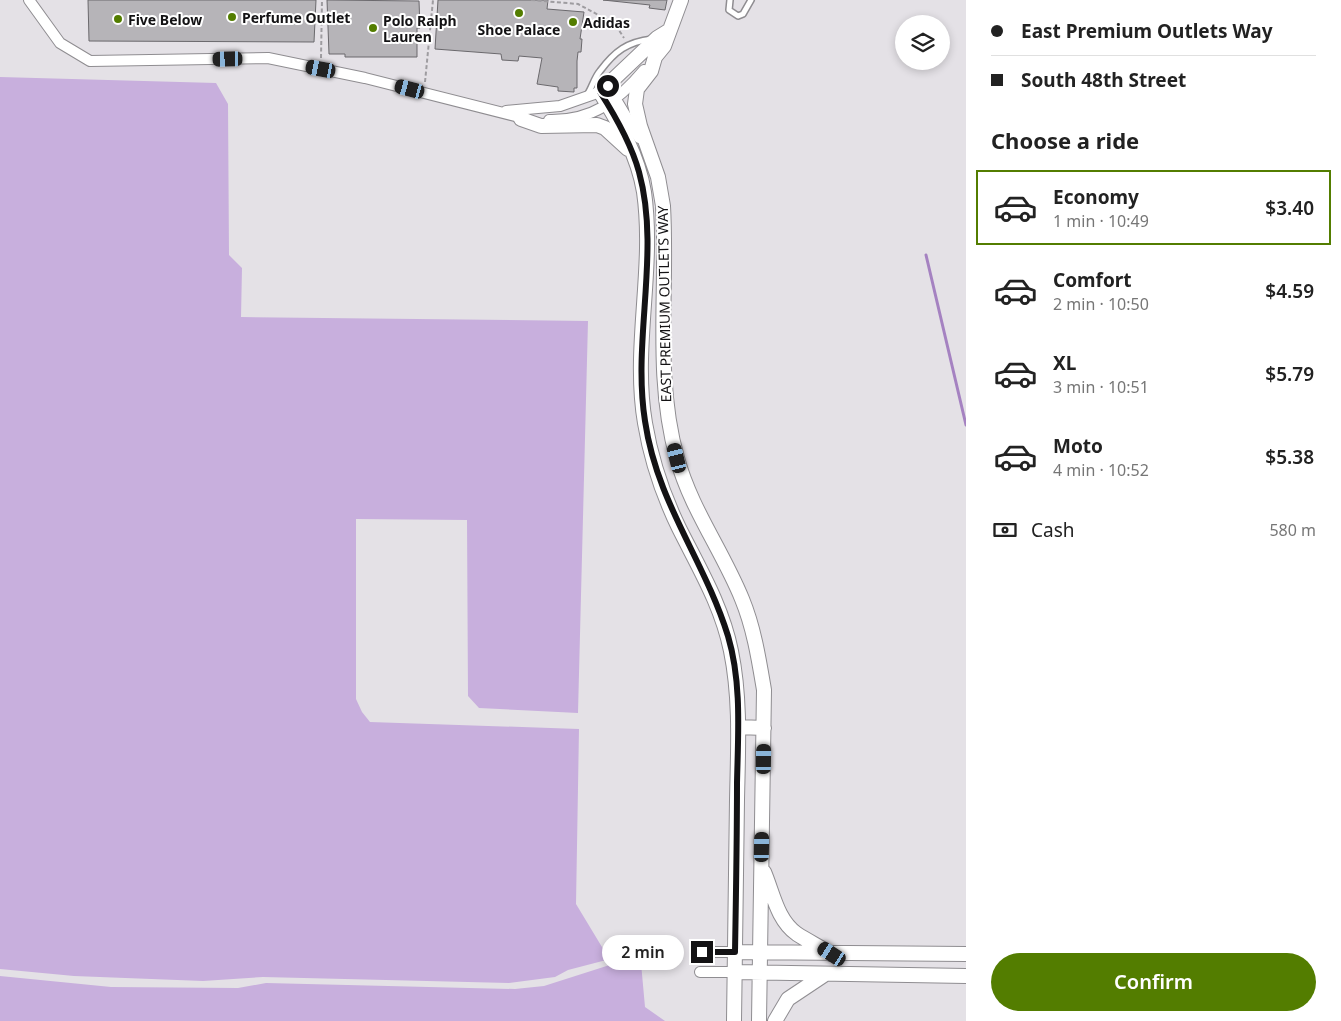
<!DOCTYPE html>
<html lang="en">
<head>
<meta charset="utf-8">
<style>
	:root { --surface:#fff; --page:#f6f6f6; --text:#222; --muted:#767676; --line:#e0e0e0; --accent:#537d00 }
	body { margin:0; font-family:"Noto Sans",sans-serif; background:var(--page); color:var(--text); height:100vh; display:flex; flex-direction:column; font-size:19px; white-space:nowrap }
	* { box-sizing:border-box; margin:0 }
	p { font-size:16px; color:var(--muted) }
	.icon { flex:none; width:28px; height:28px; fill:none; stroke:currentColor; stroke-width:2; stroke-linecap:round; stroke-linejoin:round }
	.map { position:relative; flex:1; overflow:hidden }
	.drawer { display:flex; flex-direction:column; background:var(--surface); width:375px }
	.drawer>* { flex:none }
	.guide { display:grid; align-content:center; height:110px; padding:0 25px; background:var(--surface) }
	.controls { position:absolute; left:895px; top:15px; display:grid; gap:10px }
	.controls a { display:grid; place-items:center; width:55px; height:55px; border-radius:50%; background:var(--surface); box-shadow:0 2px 8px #0003; font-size:25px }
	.end { position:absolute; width:22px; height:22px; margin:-11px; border:6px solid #131214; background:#fff; box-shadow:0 0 0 2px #fff }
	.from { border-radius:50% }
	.bubble { position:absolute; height:35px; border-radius:18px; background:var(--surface); box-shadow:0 2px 8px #0003; font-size:16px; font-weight:600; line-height:35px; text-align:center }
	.car { position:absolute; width:15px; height:30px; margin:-15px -8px; border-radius:6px; box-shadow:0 0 4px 1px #0007; background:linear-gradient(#222 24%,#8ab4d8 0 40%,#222 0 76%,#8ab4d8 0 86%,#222 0) }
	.guide b { display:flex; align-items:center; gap:18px; height:48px; font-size:19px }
	.guide b+b { border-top:1px solid var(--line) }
	.guide i { width:12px; height:12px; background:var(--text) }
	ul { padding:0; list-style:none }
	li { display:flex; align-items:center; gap:15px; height:75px; margin:0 10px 8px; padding:0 15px; border:2px solid transparent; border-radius:0px }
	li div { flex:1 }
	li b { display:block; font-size:19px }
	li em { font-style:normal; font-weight:600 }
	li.on { border-color:var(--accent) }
	li>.icon { width:45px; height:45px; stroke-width:1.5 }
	h2 { padding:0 25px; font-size:22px; line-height:60px }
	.pay { display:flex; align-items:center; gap:12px; height:55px; padding:0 25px; font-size:19px }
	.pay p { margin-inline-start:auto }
	.primary-button { display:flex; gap:10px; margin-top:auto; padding:10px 25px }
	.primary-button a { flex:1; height:58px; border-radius:30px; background:var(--accent); color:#fff; font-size:20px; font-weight:600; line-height:58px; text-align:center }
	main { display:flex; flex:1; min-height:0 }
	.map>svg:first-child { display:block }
	.green { fill:#c8afdd }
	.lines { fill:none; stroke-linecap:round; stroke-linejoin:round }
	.stream { stroke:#a582c1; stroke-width:3 }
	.building { fill:#b6b4b8; stroke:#6b696d }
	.lane-casing { stroke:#8f8d91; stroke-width:8 }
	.street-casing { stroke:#8f8d91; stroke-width:12 }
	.secondary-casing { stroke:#8f8d91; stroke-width:16 }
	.path { stroke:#9e9ca0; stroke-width:2; stroke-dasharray:4 2.5; stroke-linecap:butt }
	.lane { stroke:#fff; stroke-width:5 }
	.street { stroke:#fff; stroke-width:10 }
	.secondary { stroke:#fff; stroke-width:14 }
	.route { stroke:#131214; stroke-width:6 }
	.poi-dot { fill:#537d00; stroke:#fff; stroke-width:2 }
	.labels { text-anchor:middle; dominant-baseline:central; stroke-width:4; stroke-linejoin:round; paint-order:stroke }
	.poi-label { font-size:14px; font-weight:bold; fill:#131214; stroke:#fff; text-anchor:start }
	.street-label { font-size:14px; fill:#131214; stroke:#fff }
</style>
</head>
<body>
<main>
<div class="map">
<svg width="966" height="1021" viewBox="0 0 966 1021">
	<rect width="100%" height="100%" fill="#e4e1e6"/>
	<!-- green -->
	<path class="green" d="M 0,77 L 216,83 L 228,104 L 229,255 L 242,268 L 241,317 L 588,321 L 578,713 L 479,708 L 468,696 L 467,520 L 356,519 L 356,699 L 362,712 L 370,722 L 579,729 L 576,904 L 605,952 L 614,958 L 568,970 L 555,977 L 509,983 L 263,977 L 203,981 L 74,976 L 0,969 Z
		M 616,963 L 641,963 L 645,1007 L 665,1021 L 0,1021 L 0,976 L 111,987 L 238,988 L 266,983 L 515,989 L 544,986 Z"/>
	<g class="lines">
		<!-- stream -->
		<path class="stream" d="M 926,255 L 966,425"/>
	</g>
	<!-- building -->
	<path class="building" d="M 88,0 L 316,0 L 314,42 L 89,41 Z
		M 327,0 L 419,1 L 420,28 L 417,28 L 417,57 L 345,57 L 345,54 L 329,54 Z
		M 438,0 L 548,0 L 547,9 L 584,12 L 580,39 L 582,39 L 581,52 L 578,52 L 577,61 L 577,88 L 574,88 L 574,92 L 558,91 L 558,87 L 537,84 L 542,58 L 519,56 L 518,61 L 502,60 L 501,54 L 435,49 Z
		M 603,0 L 667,0 L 665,10 L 649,8 L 650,5 Z"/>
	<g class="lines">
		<defs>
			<path id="lane" d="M 730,0 L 729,10 L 738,16 L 743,14 L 751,0
				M 587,95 C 592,88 594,78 600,71 C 615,51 627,42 652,39"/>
			<path id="street" d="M 29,0 L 60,43 L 90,61 L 268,58 L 365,78 L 527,119
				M 608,86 L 639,138
				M 506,111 L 560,106 L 600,92
				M 549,120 C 592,121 618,101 644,70
				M 702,952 L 735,952
				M 700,972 L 735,972"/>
			<path id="secondary" d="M 681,0 L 664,46 L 655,57 L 651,71 L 637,89 L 635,104 L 640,126 L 658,177 L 663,206 C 668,290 654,376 677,458 C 691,509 722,550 742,599 C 754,628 759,660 764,690 L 759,1021
				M 670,30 L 657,38 L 600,92 C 619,123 638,155 644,192 C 655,269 632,347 645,423 C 651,459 663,495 679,528 C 699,568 722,606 731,651 C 741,700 738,750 737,800 C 736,874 735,947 734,1021
				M 521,119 L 541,126 L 597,125 L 605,128 L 628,149
				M 738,727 L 764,728
				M 764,872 C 773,893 777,920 797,934 C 808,941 820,947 831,954
				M 735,952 L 966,954
				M 735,972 L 966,976
				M 775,1021 L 788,999 L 824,975"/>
		</defs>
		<!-- lane casing -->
		<use href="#lane" class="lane-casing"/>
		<!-- street casing -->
		<use href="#street" class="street-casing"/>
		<!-- secondary casing -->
		<use href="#secondary" class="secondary-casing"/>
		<!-- path -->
		<path class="path" d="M 531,0 L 578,4 L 615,24 L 624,38
			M 321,58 L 322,0
			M 425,82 L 433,0"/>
		<!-- lane -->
		<use href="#lane" class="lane"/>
		<!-- street -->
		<use href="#street" class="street"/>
		<!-- secondary -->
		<use href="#secondary" class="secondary"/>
	</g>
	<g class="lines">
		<!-- route -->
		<path class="route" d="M 608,86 L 600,92 C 616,117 631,143 639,172 C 661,252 632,339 645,421 C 657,503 704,559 728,636 C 742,683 738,734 737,783 C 737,839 736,896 735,952 L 702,952"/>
	</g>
	<!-- markers -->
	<g class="poi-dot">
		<circle cx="519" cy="13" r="5"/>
		<circle cx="232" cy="17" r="5"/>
		<circle cx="118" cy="19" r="5"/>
		<circle cx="573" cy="22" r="5"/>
		<circle cx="373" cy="28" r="5"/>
	</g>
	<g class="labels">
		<!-- poi labels -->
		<g class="poi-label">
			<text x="242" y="17">Perfume Outlet</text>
			<text x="128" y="19">Five Below</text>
			<text x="383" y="20">Polo Ralph<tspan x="383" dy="16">Lauren</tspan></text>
			<text x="583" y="22">Adidas</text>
			<text x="519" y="29" text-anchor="middle">Shoe Palace</text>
		</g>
		<!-- street labels -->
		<g class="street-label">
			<text transform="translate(664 304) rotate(-91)">EAST PREMIUM OUTLETS WAY</text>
		</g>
	</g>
</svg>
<div class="controls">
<a><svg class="icon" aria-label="layers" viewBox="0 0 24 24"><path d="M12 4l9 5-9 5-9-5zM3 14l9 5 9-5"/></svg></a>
</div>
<i class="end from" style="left:608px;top:86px"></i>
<i class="end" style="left:702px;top:952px"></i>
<div class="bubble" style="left:602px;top:935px;width:82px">2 min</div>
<i class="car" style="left:228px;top:59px;rotate:269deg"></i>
<i class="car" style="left:321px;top:69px;rotate:281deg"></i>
<i class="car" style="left:410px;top:89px;rotate:285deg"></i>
<i class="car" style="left:677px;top:458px;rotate:346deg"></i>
<i class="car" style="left:764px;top:759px;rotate:1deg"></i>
<i class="car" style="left:762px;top:847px;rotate:1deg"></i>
<i class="car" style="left:832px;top:954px;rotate:303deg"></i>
</div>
<section class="drawer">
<div class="guide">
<b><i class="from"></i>East Premium Outlets Way</b>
<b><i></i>South 48th Street</b>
</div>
<h2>Choose a ride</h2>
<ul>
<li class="on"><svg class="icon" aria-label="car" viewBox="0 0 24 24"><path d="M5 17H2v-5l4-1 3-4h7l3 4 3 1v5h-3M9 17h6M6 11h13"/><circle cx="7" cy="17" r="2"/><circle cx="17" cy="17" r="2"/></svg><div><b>Economy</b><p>1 min · 10:49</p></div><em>$3.40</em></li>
<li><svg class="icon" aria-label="car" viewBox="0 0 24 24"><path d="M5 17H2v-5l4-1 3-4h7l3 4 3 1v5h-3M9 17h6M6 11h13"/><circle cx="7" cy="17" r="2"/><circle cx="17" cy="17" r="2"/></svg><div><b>Comfort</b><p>2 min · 10:50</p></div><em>$4.59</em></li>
<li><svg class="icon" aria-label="car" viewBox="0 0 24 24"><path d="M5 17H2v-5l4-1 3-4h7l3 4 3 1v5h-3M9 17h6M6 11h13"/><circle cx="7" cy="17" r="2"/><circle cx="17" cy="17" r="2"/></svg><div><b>XL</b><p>3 min · 10:51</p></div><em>$5.79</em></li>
<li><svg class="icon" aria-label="car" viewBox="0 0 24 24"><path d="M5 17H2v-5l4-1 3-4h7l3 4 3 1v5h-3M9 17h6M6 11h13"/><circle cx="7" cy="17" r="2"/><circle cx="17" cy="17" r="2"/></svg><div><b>Moto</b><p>4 min · 10:52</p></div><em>$5.38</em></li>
</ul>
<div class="pay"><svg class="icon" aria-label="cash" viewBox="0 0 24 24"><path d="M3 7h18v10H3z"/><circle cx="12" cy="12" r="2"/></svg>Cash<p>580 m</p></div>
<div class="primary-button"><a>Confirm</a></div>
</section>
</main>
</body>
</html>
